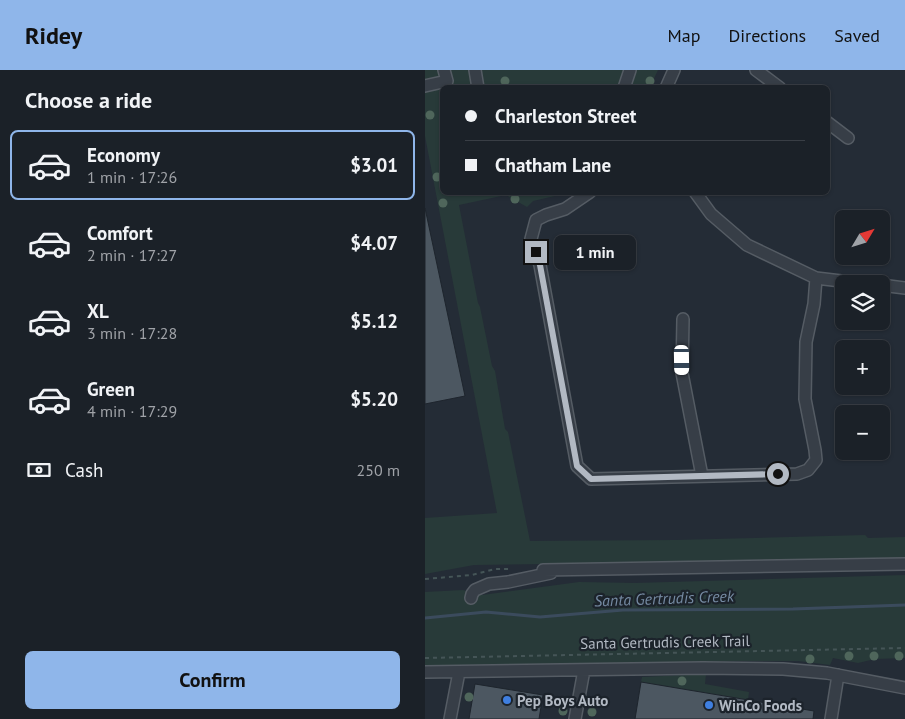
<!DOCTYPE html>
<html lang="en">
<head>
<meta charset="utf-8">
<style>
	:root { --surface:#1b2128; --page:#282e34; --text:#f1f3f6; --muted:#a0a3a8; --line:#393e45; --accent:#8fb6ea }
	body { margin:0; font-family:"PT Sans",sans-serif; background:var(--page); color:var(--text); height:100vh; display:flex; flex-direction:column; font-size:19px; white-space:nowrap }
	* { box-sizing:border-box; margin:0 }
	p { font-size:16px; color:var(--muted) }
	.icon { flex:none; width:28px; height:28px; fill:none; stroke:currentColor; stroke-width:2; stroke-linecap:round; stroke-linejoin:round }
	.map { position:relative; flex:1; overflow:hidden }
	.drawer { display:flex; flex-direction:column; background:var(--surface); width:425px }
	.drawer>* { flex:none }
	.guide { position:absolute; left:15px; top:15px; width:390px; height:110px; border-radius:8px; box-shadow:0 1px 4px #0004,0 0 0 1px var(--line); display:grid; align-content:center; height:110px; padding:0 25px; background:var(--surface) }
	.needle { width:32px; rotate:52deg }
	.tools { position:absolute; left:410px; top:140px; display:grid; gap:10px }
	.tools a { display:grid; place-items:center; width:55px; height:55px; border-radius:8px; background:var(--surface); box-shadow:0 1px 4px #0004,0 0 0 1px var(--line); font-size:25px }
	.end { position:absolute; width:22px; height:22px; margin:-11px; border:6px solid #b2b9c3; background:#111; box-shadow:0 0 0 2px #111 }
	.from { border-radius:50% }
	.bubble { position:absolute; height:35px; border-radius:8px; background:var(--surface); box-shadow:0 1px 4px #0004,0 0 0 1px var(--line); font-size:16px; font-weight:800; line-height:35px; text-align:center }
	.car { position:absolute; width:15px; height:30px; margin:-15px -8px; border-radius:6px; box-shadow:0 0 4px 1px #0007; background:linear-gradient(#fff 24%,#345 0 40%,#fff 0 76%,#345 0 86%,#fff 0) }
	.guide b { display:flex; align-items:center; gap:18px; height:48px; font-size:19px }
	.guide b+b { border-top:1px solid var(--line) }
	.guide i { width:12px; height:12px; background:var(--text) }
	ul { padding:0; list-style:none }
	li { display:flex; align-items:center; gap:15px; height:70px; margin:0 10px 8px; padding:0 15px; border:2px solid transparent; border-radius:8px }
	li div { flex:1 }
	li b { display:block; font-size:19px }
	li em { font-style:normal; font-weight:800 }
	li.current { border-color:var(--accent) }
	li>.icon { width:45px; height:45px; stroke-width:1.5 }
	h2 { padding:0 25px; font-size:22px; line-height:60px }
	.pay { display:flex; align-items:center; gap:12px; height:55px; padding:0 25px; font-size:19px }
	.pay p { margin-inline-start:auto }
	.cta { display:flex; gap:10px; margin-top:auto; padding:10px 25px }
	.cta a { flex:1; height:58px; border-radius:8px; background:var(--accent); color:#111; font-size:20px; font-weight:800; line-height:58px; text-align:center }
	header { display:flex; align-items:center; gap:30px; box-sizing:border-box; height:70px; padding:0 25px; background:var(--accent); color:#111 }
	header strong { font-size:24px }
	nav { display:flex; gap:28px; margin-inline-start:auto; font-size:18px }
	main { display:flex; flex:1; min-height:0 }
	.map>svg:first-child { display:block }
	.green { fill:#283a39 }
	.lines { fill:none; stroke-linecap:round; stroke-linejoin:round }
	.stream { stroke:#3b4b5d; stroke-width:3 }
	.building { fill:#4c5761; stroke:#1e252d }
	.minor-casing { stroke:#555c64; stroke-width:14 }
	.path { stroke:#455557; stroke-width:2; stroke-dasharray:4 4; stroke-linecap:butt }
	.minor { stroke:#373e47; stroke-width:11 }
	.tree { fill:#4f665b }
	.route { stroke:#b2b9c3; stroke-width:6 }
	.shop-dot { fill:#3f7fe0; stroke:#1c232b; stroke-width:2 }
	.labels { text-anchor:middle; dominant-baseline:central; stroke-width:4.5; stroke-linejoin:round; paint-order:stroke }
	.street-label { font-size:15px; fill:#b2b9c3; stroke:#1c232b }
	.poi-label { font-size:15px; font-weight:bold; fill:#b2b9c3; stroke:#1c232b; text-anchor:start }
	.water-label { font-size:16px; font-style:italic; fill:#768ba3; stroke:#1c232b }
</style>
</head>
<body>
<header>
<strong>Ridey</strong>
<nav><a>Map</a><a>Directions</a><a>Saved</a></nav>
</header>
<main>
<section class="drawer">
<h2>Choose a ride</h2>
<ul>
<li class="current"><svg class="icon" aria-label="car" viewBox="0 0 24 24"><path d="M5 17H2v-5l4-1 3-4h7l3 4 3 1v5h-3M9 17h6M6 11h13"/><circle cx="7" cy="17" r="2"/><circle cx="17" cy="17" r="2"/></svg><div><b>Economy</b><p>1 min · 17:26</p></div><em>$3.01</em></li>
<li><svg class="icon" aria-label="car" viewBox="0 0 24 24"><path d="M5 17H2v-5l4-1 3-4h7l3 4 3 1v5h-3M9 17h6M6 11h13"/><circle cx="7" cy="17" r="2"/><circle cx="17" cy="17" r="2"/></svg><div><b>Comfort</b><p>2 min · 17:27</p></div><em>$4.07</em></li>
<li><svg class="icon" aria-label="car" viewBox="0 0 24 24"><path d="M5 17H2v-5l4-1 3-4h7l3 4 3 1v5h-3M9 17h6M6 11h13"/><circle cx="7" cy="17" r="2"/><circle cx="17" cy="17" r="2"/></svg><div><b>XL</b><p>3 min · 17:28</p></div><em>$5.12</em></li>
<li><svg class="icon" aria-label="car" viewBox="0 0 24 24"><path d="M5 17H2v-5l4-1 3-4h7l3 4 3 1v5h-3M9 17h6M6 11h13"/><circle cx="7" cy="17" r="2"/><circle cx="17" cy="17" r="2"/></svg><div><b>Green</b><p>4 min · 17:29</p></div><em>$5.20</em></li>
</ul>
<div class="pay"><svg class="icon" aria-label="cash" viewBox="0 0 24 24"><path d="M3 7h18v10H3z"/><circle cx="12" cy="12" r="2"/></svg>Cash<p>250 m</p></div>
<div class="cta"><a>Confirm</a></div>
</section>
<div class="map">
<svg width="480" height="649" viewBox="0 0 480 649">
	<rect width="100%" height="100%" fill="#242c36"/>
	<!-- green -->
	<path class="green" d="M 0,0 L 233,0 L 225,17 L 18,18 L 18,122 L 143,123 L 108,131 L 102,137 L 81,125 L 34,135 L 53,233 L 55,237 L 67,296 L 70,301 L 80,359 L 83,362 L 105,471 L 250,470 L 440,465 L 443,468 L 480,467 L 480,489 L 49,495 L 0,504 L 0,448 L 72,443 L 0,66 Z
		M 480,505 L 480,588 L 450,589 L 433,593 L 408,588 L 405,595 L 373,591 L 314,591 L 0,597 L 0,522 L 38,520 L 57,525 L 154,512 L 210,513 Z
		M 281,604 L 280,614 L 324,622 L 323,630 L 216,612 L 217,607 Z"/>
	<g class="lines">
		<!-- stream -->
		<path class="stream" d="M 0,548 L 61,542 L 115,547 L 198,540 L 368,539 L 480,535"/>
	</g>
	<!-- building -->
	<path class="building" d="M 0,138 L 40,326 L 0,334 Z
		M 216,612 L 389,641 L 388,649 L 210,649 Z
		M 50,614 L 118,625 L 114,649 L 44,649 Z"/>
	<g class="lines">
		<defs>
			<path id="minor" d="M 50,0 L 53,18
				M 331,0 L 355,18
				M 0,16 L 22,11 L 19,0
				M 199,18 L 205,0
				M 241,18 L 249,0
				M 402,52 L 423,68
				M 165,122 L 140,139 L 121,145 L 111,150 L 106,169 L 115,195 L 152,396 L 166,409 L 372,404 L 383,400 L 391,390 L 390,380 L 380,329 L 381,272 L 389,234 L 391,208
				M 270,122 L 286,144 L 322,175 L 391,208 L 441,214
				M 456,215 L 480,218
				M 258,249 L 257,303 L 277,406
				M 118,500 L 480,494
				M 46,528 L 47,524 L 50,520 L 64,514 L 83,512 L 126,503
				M 0,602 L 278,598 L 358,599 L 402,603 L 480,618
				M 25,649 L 34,602
				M 150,649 L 159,600
				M 406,649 L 413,605"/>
		</defs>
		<!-- minor casing -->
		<use href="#minor" class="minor-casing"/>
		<!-- path -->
		<path class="path" d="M 0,509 L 47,505 L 70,499 L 86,499
			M 0,588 L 480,578"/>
		<!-- minor -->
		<use href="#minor" class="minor"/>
	</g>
	<!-- trees -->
	<g class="tree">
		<circle cx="80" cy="11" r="4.5"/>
		<circle cx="225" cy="11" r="4.5"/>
		<circle cx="5" cy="45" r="4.5"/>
		<circle cx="12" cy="107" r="4.5"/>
		<circle cx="90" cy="129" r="4.5"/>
		<circle cx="18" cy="133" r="4.5"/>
		<circle cx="424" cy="586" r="4.5"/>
		<circle cx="449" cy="586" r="4.5"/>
		<circle cx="474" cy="586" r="4.5"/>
		<circle cx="385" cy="589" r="4.5"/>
		<circle cx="257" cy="611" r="4.5"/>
		<circle cx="44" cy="627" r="4.5"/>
		<circle cx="138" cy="641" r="4.5"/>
		<circle cx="167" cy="642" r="4.5"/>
	</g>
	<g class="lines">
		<!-- route -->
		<path class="route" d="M 111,182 L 115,195 L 152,396 L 166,409 L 353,404"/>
	</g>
	<!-- markers -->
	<g class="shop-dot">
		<circle cx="82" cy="630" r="5"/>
		<circle cx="284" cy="635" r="5"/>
	</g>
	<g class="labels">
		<!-- street labels -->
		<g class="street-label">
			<text transform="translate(240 572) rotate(-1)">Santa Gertrudis Creek Trail</text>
		</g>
		<!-- poi labels -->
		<g class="poi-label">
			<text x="92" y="630">Pep Boys Auto</text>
			<text x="294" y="635">WinCo Foods</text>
		</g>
		<!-- water labels -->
		<g class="water-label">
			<text transform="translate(239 528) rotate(-2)">Santa Gertrudis Creek</text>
		</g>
	</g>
</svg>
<div class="tools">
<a><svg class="needle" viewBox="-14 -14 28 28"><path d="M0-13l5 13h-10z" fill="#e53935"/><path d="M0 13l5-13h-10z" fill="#a0a3a8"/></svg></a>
<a><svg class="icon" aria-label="layers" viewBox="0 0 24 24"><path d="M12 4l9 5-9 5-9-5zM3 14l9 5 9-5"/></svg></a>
<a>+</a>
<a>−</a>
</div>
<i class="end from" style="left:353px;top:404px"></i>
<i class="end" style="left:111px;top:182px"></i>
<div class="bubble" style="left:129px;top:165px;width:82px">1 min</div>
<i class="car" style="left:257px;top:290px;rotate:179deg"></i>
<div class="guide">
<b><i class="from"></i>Charleston Street</b>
<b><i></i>Chatham Lane</b>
</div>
</div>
</main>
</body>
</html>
